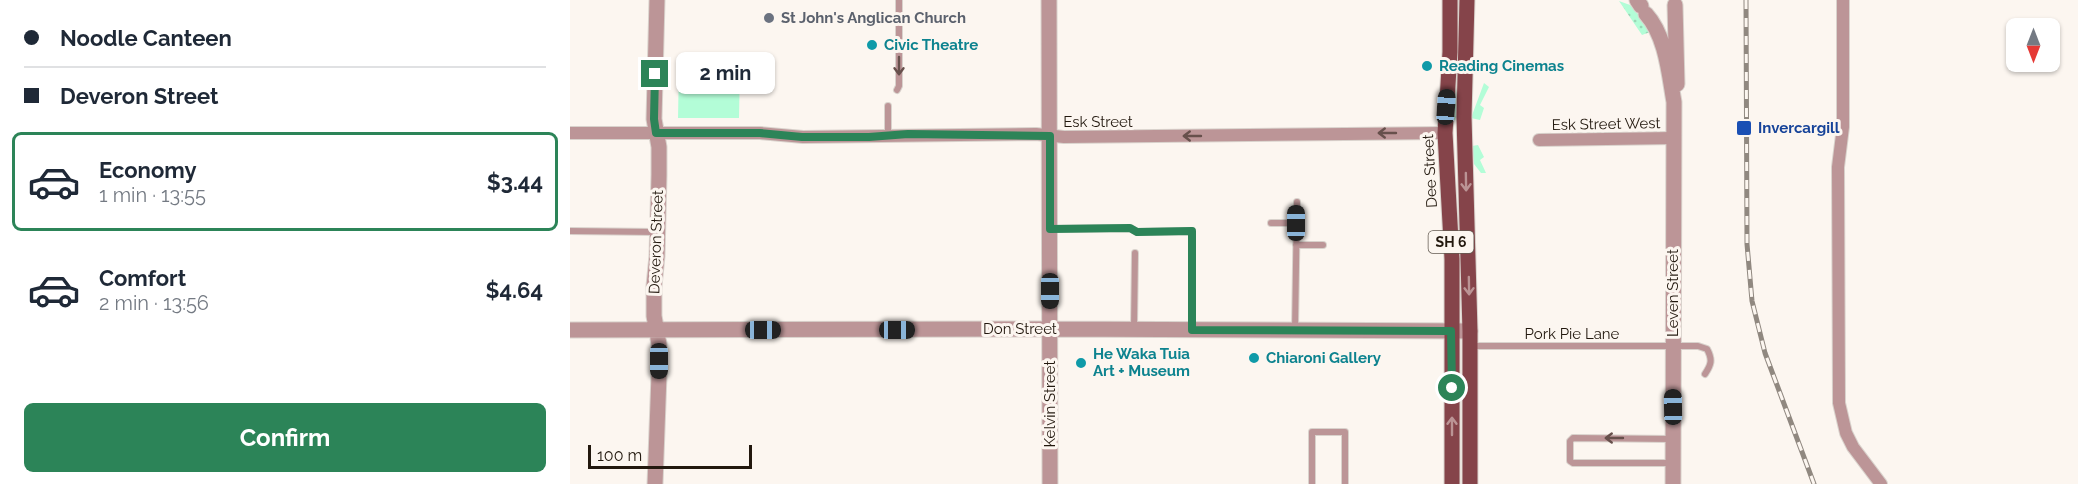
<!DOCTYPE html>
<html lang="en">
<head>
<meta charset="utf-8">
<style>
	:root { --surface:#fff; --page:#f6f6f7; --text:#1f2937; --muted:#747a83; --line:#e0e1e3; --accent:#2c8458 }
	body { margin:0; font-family:Raleway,sans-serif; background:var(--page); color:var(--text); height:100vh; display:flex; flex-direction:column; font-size:22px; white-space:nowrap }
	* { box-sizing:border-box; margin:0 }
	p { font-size:20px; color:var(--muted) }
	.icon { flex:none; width:33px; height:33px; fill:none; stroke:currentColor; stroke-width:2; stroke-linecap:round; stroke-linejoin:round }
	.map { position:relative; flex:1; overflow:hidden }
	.drawer { display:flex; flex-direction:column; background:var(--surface); width:570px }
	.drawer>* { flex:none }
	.banner { display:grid; align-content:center; height:132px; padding:0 24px; background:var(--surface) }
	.needle { width:39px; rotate:180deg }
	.tools { position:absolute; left:1436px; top:18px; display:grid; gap:12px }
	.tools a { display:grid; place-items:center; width:54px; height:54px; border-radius:9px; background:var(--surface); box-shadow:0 2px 4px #0004; font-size:30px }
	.scale { position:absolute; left:18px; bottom:15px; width:164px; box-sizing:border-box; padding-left:6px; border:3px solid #22180e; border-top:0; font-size:16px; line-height:21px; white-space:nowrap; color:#22180e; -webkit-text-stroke:4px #fcf6f0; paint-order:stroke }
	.end { position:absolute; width:27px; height:27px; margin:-14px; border:8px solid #2c8458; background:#fff; box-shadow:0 0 0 3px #fff }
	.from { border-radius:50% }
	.bubble { position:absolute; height:42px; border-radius:9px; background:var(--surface); box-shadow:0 2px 4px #0004; font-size:20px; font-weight:700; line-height:42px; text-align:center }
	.car { position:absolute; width:18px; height:36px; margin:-18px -9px; border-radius:8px; box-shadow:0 0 4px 2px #0007; background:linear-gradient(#222 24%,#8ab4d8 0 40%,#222 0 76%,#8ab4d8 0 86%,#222 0) }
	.banner b { display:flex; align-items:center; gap:21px; height:57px; font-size:22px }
	.banner b+b { border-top:2px solid var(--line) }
	.banner i { width:15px; height:15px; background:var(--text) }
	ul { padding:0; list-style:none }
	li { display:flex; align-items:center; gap:18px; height:99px; margin:0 12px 9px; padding:0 12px; border:3px solid transparent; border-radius:9px }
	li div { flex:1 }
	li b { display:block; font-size:22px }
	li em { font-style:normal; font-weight:700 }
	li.active { border-color:var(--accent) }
	li>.icon { width:54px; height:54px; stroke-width:1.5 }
	.cta { display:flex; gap:12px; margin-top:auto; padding:12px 24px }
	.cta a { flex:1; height:69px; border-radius:9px; background:var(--accent); color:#fff; font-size:24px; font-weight:700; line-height:69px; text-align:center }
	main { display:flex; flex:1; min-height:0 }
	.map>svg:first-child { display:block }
	.grass { fill:#b3fdd7 }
	.park { fill:url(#park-dots) }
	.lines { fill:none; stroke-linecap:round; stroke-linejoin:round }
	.service-casing { stroke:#d9d2cc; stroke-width:8 }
	.minor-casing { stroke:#d9d2cc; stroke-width:14 }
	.tertiary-casing { stroke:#d9d2cc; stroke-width:17 }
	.primary-casing { stroke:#d9d2cc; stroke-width:17 }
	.service { stroke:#bc9597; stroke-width:6 }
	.minor { stroke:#bc9597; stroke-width:12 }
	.tertiary { stroke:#bc9597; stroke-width:15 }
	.primary { stroke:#85444a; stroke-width:15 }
	.rail-casing { stroke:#908880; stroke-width:5 }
	.rail { stroke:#fcf6f0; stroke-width:3; stroke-dasharray:9; stroke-linecap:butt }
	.oneway { stroke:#67504c }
	.oneway2 { stroke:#bb9495 }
	.route { stroke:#2c8458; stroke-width:8 }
	.worship-dot { fill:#6b7280; stroke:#fcf6f0; stroke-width:2 }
	.culture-dot { fill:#0f9aa8; stroke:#fcf6f0; stroke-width:2 }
	.transit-dot { fill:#1a4fb4; stroke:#fcf6f0; stroke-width:2 }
	.labels { text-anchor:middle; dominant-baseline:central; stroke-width:6; stroke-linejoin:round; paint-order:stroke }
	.shield { fill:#fcf6f0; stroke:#635b52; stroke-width:1.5 }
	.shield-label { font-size:14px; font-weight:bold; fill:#22180e }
	.worship-label { font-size:15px; font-weight:bold; fill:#5b616d; stroke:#fcf6f0; text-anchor:start }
	.culture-label { font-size:15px; font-weight:bold; fill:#0d838f; stroke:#fcf6f0; text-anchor:start }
	.street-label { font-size:15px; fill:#22180e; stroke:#fcf6f0 }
	.transit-label { font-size:15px; font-weight:bold; fill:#164399; stroke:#fcf6f0; text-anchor:start }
</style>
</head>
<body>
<main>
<section class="drawer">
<div class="banner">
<b><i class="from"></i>Noodle Canteen</b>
<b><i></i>Deveron Street</b>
</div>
<ul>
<li class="active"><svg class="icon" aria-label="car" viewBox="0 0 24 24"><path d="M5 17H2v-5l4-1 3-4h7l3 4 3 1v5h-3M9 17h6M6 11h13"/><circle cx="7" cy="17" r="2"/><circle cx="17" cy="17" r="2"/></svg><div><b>Economy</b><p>1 min · 13:55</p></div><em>$3.44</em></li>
<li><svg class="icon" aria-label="car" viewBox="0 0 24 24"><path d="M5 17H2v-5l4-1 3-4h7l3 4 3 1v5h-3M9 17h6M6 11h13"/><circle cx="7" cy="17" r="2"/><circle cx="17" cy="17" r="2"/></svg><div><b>Comfort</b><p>2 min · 13:56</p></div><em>$4.64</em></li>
</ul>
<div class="cta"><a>Confirm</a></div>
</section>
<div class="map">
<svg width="1508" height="484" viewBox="0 0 1508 484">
	<defs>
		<pattern id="park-dots" width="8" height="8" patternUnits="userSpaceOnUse" patternTransform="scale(1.5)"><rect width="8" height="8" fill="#b3fdd7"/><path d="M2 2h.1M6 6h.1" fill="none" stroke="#9ad8b7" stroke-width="1.8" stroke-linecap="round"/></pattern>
	</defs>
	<rect width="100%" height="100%" fill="#fcf6f0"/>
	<!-- grass -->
	<path class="grass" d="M 109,65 L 170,66 L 169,118 L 108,118 Z
		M 914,83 L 919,87 L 910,105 L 914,108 L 910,120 L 901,118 Z
		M 908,145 L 914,157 L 910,160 L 916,173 L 911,173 L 904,164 L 902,146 Z"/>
	<!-- park -->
	<path class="park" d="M 885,0 L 892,0 L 888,120 L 882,120 Z
		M 1049,1 L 1060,5 L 1083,31 L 1072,35 Z"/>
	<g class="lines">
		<defs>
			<path id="service" d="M 327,90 L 329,86 L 329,0
				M 318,136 L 318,106
				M 701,223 L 726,223
				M 480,229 L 560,228 L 567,232 L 622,231 L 622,329
				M 0,231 L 86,232
				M 726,245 L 753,245
				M 564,329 L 565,253
				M 725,330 L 727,202
				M 901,346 L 1128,346 L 1137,349 C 1143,360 1141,365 1135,374
				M 1102,463 L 1003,463 L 1000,461 L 1000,441 L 1003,438 L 1102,439
				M 742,484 L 742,432 L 775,432 L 775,484"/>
			<path id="minor" d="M 1273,0 L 1273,127 L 1268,167 L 1269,403 L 1276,433 L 1283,447 L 1311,484
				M 0,133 L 190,133 L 233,137 L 466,134 L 494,137 L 875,133
				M 969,140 L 1104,138"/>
			<path id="tertiary" d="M 479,0 L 480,484
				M 1067,0 L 1071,6
				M 1105,5 L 1107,84
				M 1076,14 C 1096,36 1099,74 1104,102 L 1103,484
				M 0,330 L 480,329 L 900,331
				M 85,484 L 89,375 L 89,344 L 84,316 L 84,286 L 87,256 L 89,175 L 89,147 L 84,119 L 87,0"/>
			<path id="primary" d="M 880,0 L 880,52 L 875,133 L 882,259 L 882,484
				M 897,0 L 894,117 L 900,331 L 900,484"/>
		</defs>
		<!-- service casing -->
		<use href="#service" class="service-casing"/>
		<!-- minor casing -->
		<use href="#minor" class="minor-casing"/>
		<!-- tertiary casing -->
		<use href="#tertiary" class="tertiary-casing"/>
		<!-- primary casing -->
		<use href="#primary" class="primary-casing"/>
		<!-- service -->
		<use href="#service" class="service"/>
		<!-- minor -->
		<use href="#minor" class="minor"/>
		<!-- tertiary -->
		<use href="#tertiary" class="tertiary"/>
		<!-- primary -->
		<use href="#primary" class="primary"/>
		<defs>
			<path id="rail" d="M 1176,0 L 1177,244 L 1182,301 L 1195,353 L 1244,484"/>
		</defs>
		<!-- rail casing -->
		<use href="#rail" class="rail-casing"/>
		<!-- rail -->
		<use href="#rail" class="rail"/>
	</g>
	<!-- one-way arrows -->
	<defs><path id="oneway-shaft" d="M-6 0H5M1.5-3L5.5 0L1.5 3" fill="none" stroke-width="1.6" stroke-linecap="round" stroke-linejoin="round" transform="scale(1.5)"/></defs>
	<g class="oneway">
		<use href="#oneway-shaft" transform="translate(329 66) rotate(90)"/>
		<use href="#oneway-shaft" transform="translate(817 133) rotate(180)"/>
		<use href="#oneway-shaft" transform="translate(622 136) rotate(180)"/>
		<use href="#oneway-shaft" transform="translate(1044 438) rotate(-180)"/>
	</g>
	<g class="oneway2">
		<use href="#oneway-shaft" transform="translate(896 182) rotate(89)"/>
		<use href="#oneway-shaft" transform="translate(899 286) rotate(89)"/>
		<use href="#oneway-shaft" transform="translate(882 426) rotate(-90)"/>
	</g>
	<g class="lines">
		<!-- route -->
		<path class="route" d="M 85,74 L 84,119 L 86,133 L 190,133 L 232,137 L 299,137 L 338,134 L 480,136 L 480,229 L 560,228 L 567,232 L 622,231 L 622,330 L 881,331 L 882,388"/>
	</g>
	<!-- markers -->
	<circle class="worship-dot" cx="199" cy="18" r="6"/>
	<g class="culture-dot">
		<circle cx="302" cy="45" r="6"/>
		<circle cx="857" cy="66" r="6"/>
		<circle cx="684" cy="358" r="6"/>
		<circle cx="511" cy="363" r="6"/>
	</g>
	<rect class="transit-dot" x="1166" y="120" width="16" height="16" rx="3"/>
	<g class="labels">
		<!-- shield labels -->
		<rect class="shield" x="858.5" y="231" width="45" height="22" rx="4.5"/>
		<g class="shield-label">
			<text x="881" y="242">SH 6</text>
		</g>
		<!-- worship labels -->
		<g class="worship-label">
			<text x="211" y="18">St John's Anglican Church</text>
		</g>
		<!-- culture labels -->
		<g class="culture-label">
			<text x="314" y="45">Civic Theatre</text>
			<text x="869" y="66">Reading Cinemas</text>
			<text x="523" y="354">He Waka Tuia<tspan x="523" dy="17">Art + Museum</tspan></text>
			<text x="696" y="358">Chiaroni Gallery</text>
		</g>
		<!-- street labels -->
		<g class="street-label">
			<text x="528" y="122">Esk Street</text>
			<text transform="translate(1036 124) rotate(-1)">Esk Street West</text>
			<text transform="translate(860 171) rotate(-93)">Dee Street</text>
			<text transform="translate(86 242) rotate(-88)">Deveron Street</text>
			<text transform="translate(1103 293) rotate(-90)">Leven Street</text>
			<text x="450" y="329">Don Street</text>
			<text x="1002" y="334">Pork Pie Lane</text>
			<text transform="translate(480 404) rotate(-90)">Kelvin Street</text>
		</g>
		<!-- transit labels -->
		<g class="transit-label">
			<text x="1188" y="128">Invercargill</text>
		</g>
	</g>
</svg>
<div class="tools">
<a><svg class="needle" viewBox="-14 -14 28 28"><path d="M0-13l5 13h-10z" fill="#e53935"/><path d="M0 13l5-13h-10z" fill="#747a83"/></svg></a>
</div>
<div class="scale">100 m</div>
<i class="end from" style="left:882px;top:388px"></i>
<i class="end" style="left:85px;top:74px"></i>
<div class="bubble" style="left:106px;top:52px;width:99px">2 min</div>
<i class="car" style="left:876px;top:107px;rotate:4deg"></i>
<i class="car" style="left:726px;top:223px;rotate:0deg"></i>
<i class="car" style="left:480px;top:291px;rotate:180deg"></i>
<i class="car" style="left:193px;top:330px;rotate:90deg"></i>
<i class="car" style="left:327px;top:330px;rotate:90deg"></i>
<i class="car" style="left:89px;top:361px;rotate:180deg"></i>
<i class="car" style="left:1103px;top:407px;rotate:359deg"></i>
</div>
</main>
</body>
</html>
